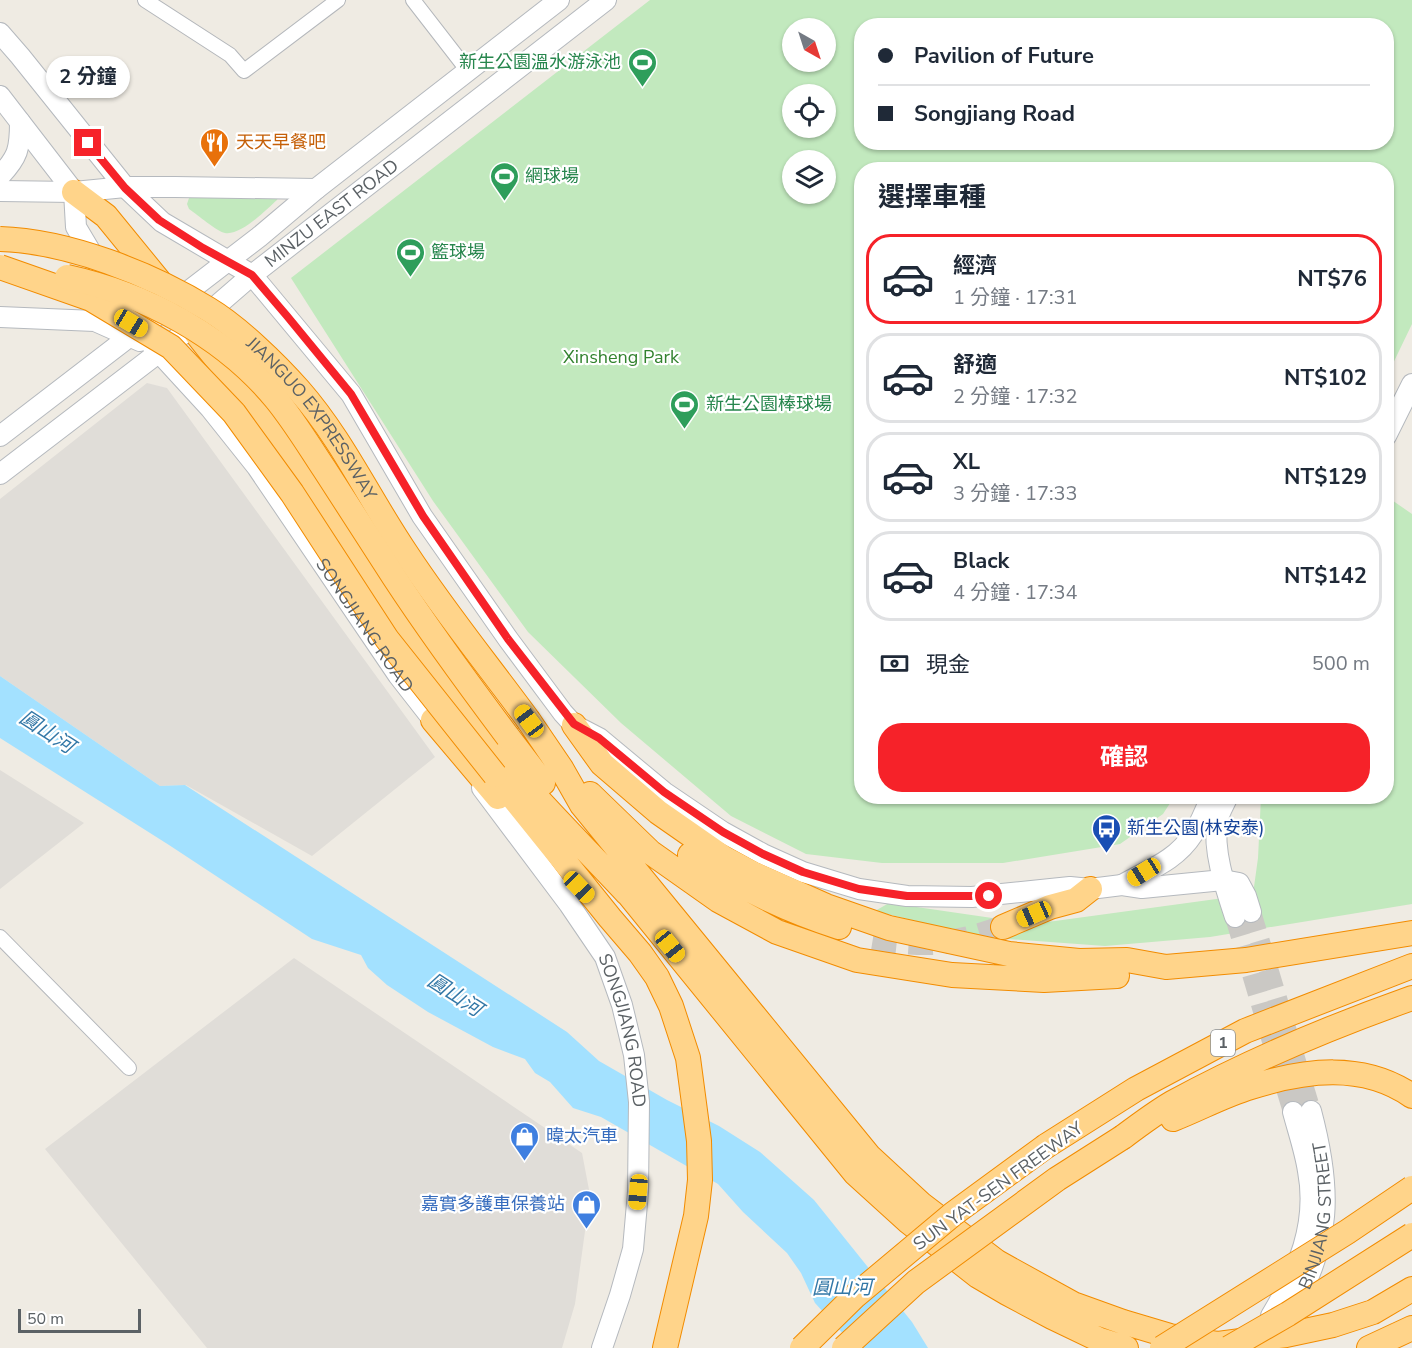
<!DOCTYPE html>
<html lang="zh-TW">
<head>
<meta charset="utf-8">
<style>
	:root { --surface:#fff; --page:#f2f2f3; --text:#1f2937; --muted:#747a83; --line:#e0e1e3; --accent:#f62229 }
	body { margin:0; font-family:"Nunito Sans","Noto Sans TC",sans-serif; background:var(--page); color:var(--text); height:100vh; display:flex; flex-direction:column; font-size:22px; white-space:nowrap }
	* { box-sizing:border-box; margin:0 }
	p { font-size:20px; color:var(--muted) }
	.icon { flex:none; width:33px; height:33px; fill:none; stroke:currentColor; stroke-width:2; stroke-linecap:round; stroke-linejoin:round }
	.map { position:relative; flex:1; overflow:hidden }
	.details { position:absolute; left:854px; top:162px; width:540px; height:642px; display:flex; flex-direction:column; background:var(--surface); border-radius:24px; box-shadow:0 2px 4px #0004 }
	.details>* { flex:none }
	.top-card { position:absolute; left:854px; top:18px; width:540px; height:132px; border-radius:24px; box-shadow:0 2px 4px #0004; display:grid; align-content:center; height:132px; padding:0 24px; background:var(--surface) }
	.needle { width:39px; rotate:141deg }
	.buttons { position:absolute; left:782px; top:18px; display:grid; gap:12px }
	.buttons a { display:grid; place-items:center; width:54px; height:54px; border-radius:50%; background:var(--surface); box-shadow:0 2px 4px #0004; font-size:30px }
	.scale { position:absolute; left:18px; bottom:15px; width:123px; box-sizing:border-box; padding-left:6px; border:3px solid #5b6165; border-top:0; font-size:16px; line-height:21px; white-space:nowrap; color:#5b6165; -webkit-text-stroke:4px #fff; paint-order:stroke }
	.end { position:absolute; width:27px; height:27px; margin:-14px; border:8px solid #f62229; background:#fff; box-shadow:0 0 0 3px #fff }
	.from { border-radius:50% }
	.bubble { position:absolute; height:42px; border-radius:21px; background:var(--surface); box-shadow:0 2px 4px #0004; font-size:20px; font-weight:700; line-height:42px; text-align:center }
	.car { position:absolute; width:18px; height:36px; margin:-18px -9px; border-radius:8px; box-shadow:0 0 4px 2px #0007; background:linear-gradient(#f5c518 24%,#345 0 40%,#f5c518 0 76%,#345 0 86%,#f5c518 0) }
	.top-card b { display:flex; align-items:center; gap:21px; height:57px; font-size:22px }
	.top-card b+b { border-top:2px solid var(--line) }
	.top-card i { width:15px; height:15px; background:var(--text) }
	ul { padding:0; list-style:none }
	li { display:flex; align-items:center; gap:18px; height:90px; margin:0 12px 9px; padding:0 12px; border:3px solid var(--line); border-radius:24px }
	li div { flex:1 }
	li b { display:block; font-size:22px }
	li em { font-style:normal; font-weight:700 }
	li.selected { border-color:var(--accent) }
	li>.icon { width:54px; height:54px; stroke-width:1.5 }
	h2 { padding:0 24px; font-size:27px; line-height:72px }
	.pay { display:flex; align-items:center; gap:15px; height:66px; padding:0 24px; font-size:22px }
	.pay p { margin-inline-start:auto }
	.primary-button { display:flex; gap:12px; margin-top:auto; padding:12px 24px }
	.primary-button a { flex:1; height:69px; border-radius:24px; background:var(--accent); color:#fff; font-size:24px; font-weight:700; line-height:69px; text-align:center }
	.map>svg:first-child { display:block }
	.industrial { fill:#e0ddd8 }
	.green { fill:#c2e9be; fill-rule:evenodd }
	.water { fill:#a3e1ff }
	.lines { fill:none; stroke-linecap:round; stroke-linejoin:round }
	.secondary-tunnel { stroke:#cac8c4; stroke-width:20; stroke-dasharray:20 10; stroke-linecap:butt }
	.highway-tunnel { stroke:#cac8c4; stroke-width:24; stroke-dasharray:24 12; stroke-linecap:butt }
	.street-casing { stroke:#b4b7bb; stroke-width:16 }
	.secondary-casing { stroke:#b5b9be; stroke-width:22 }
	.highway-casing { stroke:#f28c00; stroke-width:26 }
	.street { stroke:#fff; stroke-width:14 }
	.secondary { stroke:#fff; stroke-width:20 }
	.highway { stroke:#ffd48a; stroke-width:24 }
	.highway-bridge-casing { stroke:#f28c00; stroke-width:26; stroke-linecap:butt }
	.highway-bridge { stroke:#ffd48a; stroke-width:24 }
	.route { stroke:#f62229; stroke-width:8 }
	.labels { text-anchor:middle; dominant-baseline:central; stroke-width:4.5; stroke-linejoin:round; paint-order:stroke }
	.shield { fill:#fff; stroke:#8c9093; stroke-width:1.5 }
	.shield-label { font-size:16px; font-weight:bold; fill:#5b6165 }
	.leisure-label { font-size:18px; fill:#27864d; stroke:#fff; text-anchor:start }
	.food-label { font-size:18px; fill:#c56008; stroke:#fff; text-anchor:start }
	.street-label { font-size:18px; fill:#5b6165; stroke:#fff }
	.park-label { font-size:18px; fill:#32822e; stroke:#fff }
	.transit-label { font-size:18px; fill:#164399; stroke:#fff; text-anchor:start }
	.shop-label { font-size:18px; fill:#366cbe; stroke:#fff; text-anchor:start }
	.water-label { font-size:20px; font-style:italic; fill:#3378a7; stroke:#fff }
</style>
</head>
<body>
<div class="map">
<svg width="1412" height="1348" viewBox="0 0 1412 1348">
	<rect width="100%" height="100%" fill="#efebe3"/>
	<!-- industrial -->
	<path class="industrial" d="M 147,383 L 167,388 L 435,757 L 312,856 L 186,785 L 160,786 L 0,676 L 0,499 Z
		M 0,770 L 84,823 L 0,889 Z
		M 294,958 L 582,1153 L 590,1195 L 575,1304 L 562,1348 L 207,1348 L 45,1149 Z"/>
	<!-- green -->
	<path class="green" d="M 650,0 L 1412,0 L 1412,324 L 1386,378 L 1386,170 L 861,170 L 861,796 L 1174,797 L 1163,814 L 1120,844 L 1003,863 L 882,863 L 806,854 L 731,816 L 621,723 L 528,632 L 433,501 L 291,278 ZM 861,26 L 1386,26 L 1386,142 L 861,142 ZM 792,28 L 825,28 L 825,62 L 792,62 ZM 792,94 L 825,94 L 825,128 L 792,128 ZM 792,160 L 825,160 L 825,194 L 792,194 Z
		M 190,195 L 279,195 L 277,200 C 267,209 241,236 225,233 C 216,231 198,215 189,209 L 187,204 Z
		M 1386,496 L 1412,514 L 1412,904 L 1210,937 L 1105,946 L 981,937 L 875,911 L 889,903 L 1033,924 L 1253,894 L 1258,858 L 1261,797 L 1386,796 Z"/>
	<!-- water -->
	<path class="water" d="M 0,676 L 160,786 L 185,785 L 567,1032 L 599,1061 L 667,1100 L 719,1126 L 760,1152 L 814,1200 L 912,1322 L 928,1348 L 856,1348 L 815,1303 L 801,1273 L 787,1253 L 743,1212 L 718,1184 L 601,1117 L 573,1108 L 550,1082 L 535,1073 L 525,1059 L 493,1047 L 428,1012 L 387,985 L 368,968 L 361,955 L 312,939 L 169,845 L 0,738 Z"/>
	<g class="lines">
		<!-- secondary-tunnel -->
		<path class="secondary-tunnel" d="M 1251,912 L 1311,1111
			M 1235,917 L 1293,1112"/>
		<!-- highway-tunnel -->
		<path class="highway-tunnel" d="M 873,938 C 923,946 955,946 1003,927"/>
		<defs>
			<path id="street" d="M 145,0 L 230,55 L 244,71 L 338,0
				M 413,0 L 468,71
				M 0,937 L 129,1068"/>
			<g id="secondary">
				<path d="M 0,33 L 20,56 L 125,187 L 162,222 L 252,275 L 351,394 L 422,516 L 508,639 L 563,713 L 574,725 L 599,738 L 664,792 L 723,832 L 763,854 L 803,872 L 859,889 L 907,896 L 972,897 L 1070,887 L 1090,889 L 1122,885 L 1142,888 L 1223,880 L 1239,883 L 1246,896 L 1251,912"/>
				<path d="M 0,96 L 74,192 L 76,227 L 117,296"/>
				<path d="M 0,176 C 18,157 20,149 20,122"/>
				<path d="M 0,191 L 74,192 L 125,187 L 175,187 L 316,189"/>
				<path d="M 0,317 L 95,321 L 140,341"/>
				<path id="s1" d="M 143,335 L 210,408 L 257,467 L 398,675 L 441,730"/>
				<path d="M 0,436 L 259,237 L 316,189 L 559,0"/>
				<path d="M 1386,436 L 1412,384"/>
				<path id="s2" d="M 0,474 L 192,327 L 252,275 L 606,0"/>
				<path id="s3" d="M 482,788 L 569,904 L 605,957 L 622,1005 L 634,1055 L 639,1102 L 638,1192 L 633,1249 L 620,1295 L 602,1348"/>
				<path d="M 1228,796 C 1224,805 1218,814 1217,823 C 1213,853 1226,889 1235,917"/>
				<path d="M 1122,885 C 1148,870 1176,861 1193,834 C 1201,823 1205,809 1212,796"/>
				<path id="s4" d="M 1290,1314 C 1332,1242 1332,1190 1311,1111"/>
				<path d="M 1271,1316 C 1298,1271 1318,1224 1308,1171 C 1305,1151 1298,1131 1293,1112"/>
			</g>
			<path id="highway" d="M 74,192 L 106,216 L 164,287
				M 196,333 C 231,378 269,422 301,469 C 366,564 423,665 497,753 C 538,802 584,847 627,893
				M 433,720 L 498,797
				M 529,721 L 561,768 L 582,805 L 869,1156 L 921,1204 L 997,1262 L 1073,1304 L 1123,1322 L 1170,1336 L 1218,1344 L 1286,1335 L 1333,1325 L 1373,1312 L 1412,1289
				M 574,725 L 602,764 L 658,812 L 724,858 L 754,874 L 826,906 L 889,928 L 1009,954 L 1079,961 L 1127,960 L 1166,967 L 1246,960 L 1412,933
				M 508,737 L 543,783
				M 495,775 L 610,918 L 640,953 L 657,977 L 671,1006 L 688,1058 L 699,1141 L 700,1180 L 696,1216 L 665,1348
				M 590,794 L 650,852 L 718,900 L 777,932 L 857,960 L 952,975 L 1044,980 L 1117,976
				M 690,855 C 737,886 785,910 839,927
				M 617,880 L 855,1173 L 909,1222 L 978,1276 L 1007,1293 L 1052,1317 L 1100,1340 L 1126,1348
				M 1003,927 L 1050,907 L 1076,900 L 1090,889
				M 1173,1119 C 1199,1109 1224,1095 1251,1087 C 1305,1070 1363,1062 1412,1096
				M 1123,1137 C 1139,1125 1155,1113 1172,1103 C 1249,1061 1330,1027 1412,998
				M 1046,1146 L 1136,1089 L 1245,1031 L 1412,966
				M 1369,1348 L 1412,1328"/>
		</defs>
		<!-- street casing -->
		<use href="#street" class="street-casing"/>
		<!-- secondary casing -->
		<use href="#secondary" class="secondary-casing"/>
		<!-- highway casing -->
		<use href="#highway" class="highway-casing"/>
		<!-- street -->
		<use href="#street" class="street"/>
		<!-- secondary -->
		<use href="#secondary" class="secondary"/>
		<!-- highway -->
		<use href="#highway" class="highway"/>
		<defs>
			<g id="highway-bridge">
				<path id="s5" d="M 0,239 C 68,241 151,274 208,309 C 238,327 276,364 299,390 C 342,439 370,500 406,553 C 444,611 488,665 529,721"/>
				<path d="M 0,267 L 91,299 L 171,347 L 234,413 L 292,493 L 387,639 L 495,775"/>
				<path d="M 67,277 C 145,294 224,336 276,399 C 294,421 309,446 325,470 C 348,506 371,541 394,577 C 430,632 469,685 508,737"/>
				<path d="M 802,1348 L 855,1296 L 953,1214 L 1046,1146"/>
				<path d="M 844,1348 L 916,1282 L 1057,1179 L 1123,1137"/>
				<path d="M 1162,1348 L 1347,1232 L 1412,1188"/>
				<path d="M 1229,1348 L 1288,1314 L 1412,1235"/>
			</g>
		</defs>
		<!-- highway-bridge casing -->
		<use href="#highway-bridge" class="highway-bridge-casing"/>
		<!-- highway-bridge -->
		<use href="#highway-bridge" class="highway-bridge"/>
	</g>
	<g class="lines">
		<!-- route -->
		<path class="route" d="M 88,143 L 125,188 L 159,220 L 203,248 L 252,275 L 287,316 L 351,394 L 423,516 L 508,639 L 574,724 L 599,738 L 664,792 L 723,832 L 763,854 L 803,872 L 859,889 L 907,896 L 989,896"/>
	</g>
	<!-- icons -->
	<defs>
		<symbol id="stadium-pin" viewBox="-11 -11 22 30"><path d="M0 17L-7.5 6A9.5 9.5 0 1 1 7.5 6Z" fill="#2e9e5b" stroke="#fff"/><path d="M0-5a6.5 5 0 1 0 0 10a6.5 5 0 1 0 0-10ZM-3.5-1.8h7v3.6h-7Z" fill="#fff"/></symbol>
		<symbol id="restaurant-pin" viewBox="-11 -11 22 30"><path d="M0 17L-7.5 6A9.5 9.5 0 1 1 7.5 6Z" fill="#e8710a" stroke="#fff"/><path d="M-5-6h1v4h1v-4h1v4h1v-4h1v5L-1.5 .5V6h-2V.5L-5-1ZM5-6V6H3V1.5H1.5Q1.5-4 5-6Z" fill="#fff"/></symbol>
		<symbol id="bus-pin" viewBox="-11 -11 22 30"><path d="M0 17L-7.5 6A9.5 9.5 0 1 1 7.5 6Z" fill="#1a4fb4" stroke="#fff"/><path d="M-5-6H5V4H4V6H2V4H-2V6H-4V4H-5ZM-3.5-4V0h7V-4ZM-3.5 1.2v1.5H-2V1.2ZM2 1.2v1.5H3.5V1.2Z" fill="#fff"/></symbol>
		<symbol id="shop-pin" viewBox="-11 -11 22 30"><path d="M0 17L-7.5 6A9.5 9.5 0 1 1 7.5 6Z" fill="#3f7fe0" stroke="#fff"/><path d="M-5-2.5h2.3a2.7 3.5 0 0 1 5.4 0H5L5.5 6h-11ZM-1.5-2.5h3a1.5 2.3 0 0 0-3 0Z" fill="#fff"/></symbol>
	</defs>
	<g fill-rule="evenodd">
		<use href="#stadium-pin" x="626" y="46" width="33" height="45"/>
		<use href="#restaurant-pin" x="198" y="126" width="33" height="45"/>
		<use href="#stadium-pin" x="488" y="160" width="33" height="45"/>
		<use href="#stadium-pin" x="394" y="236" width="33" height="45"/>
		<use href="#stadium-pin" x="668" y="388" width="33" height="45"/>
		<use href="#bus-pin" x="1090" y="812" width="33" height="45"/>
		<use href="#shop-pin" x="508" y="1120" width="33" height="45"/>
		<use href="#shop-pin" x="570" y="1188" width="33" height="45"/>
	</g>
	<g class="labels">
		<!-- shield labels -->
		<rect class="shield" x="1211" y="1030" width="24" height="26" rx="4.5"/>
		<g class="shield-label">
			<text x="1223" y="1043">1</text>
		</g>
		<!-- leisure labels -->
		<g class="leisure-label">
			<text x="621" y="62" text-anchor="end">新生公園溫水游泳池</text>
			<text x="525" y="176">網球場</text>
			<text x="431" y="252">籃球場</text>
			<text x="706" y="404">新生公園棒球場</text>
		</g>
		<!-- food labels -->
		<g class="food-label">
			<text x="236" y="142">天天早餐吧</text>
		</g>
		<!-- street labels -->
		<g class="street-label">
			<text stroke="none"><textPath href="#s2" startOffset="422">MINZU EAST ROAD</textPath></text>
			<text stroke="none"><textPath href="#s5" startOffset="374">JIANGUO EXPRESSWAY</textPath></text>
			<text stroke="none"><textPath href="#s1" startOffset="366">SONGJIANG ROAD</textPath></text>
			<text stroke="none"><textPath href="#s3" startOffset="285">SONGJIANG ROAD</textPath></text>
			<text transform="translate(998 1186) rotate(-36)">SUN YAT-SEN FREEWAY</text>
			<text stroke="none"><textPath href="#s4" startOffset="104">BINJIANG STREET</textPath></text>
		</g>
		<!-- park labels -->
		<g class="park-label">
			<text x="621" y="357">Xinsheng Park</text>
		</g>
		<!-- transit labels -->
		<g class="transit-label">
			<text x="1127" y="828">新生公園(林安泰)</text>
		</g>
		<!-- shop labels -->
		<g class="shop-label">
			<text x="546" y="1136">暐太汽車</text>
			<text x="565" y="1204" text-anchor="end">嘉實多護車保養站</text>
		</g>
		<!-- water labels -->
		<g class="water-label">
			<text transform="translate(47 732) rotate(33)">圓山河</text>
			<text transform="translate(455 995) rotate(33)">圓山河</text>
			<text x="842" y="1287">圓山河</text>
		</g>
	</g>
</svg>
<div class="buttons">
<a><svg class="needle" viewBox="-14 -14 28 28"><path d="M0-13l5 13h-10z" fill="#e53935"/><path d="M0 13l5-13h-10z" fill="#747a83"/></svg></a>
<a><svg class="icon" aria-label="locate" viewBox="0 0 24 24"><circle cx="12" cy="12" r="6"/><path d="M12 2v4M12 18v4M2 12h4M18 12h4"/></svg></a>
<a><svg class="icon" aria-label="layers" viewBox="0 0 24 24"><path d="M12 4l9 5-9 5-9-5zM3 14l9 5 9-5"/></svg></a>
</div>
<div class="scale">50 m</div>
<i class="end from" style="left:989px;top:896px"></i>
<i class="end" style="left:88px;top:143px"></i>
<div class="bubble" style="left:46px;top:56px;width:84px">2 分鐘</div>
<i class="car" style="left:131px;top:323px;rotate:121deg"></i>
<i class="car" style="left:529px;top:721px;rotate:323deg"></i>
<i class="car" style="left:1144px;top:872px;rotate:238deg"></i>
<i class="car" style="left:579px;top:887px;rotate:136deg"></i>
<i class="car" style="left:1034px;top:914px;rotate:246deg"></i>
<i class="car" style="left:670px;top:946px;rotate:141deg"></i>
<i class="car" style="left:638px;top:1192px;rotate:185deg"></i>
<div class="top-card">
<b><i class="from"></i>Pavilion of Future</b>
<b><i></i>Songjiang Road</b>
</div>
<section class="details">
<h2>選擇車種</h2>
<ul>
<li class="selected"><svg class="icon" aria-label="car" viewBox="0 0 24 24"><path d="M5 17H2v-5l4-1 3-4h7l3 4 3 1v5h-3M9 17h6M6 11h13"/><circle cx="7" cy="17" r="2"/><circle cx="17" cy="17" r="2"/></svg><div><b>經濟</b><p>1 分鐘 · 17:31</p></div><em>NT$76</em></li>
<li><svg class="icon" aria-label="car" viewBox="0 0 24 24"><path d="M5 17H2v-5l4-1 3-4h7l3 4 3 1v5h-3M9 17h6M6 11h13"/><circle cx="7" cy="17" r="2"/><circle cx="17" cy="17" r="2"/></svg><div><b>舒適</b><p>2 分鐘 · 17:32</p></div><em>NT$102</em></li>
<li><svg class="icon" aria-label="car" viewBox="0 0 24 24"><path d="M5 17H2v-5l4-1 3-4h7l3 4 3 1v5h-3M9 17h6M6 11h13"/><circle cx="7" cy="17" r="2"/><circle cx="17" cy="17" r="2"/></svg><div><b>XL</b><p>3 分鐘 · 17:33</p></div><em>NT$129</em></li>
<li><svg class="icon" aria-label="car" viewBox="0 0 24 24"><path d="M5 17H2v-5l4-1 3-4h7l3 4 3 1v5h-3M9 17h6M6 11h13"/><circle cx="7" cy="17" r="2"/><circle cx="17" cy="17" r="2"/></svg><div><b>Black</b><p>4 分鐘 · 17:34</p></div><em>NT$142</em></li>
</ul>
<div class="pay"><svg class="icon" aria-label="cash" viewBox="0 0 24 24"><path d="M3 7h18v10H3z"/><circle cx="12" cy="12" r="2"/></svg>現金<p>500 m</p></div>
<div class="primary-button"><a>確認</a></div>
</section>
</div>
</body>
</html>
